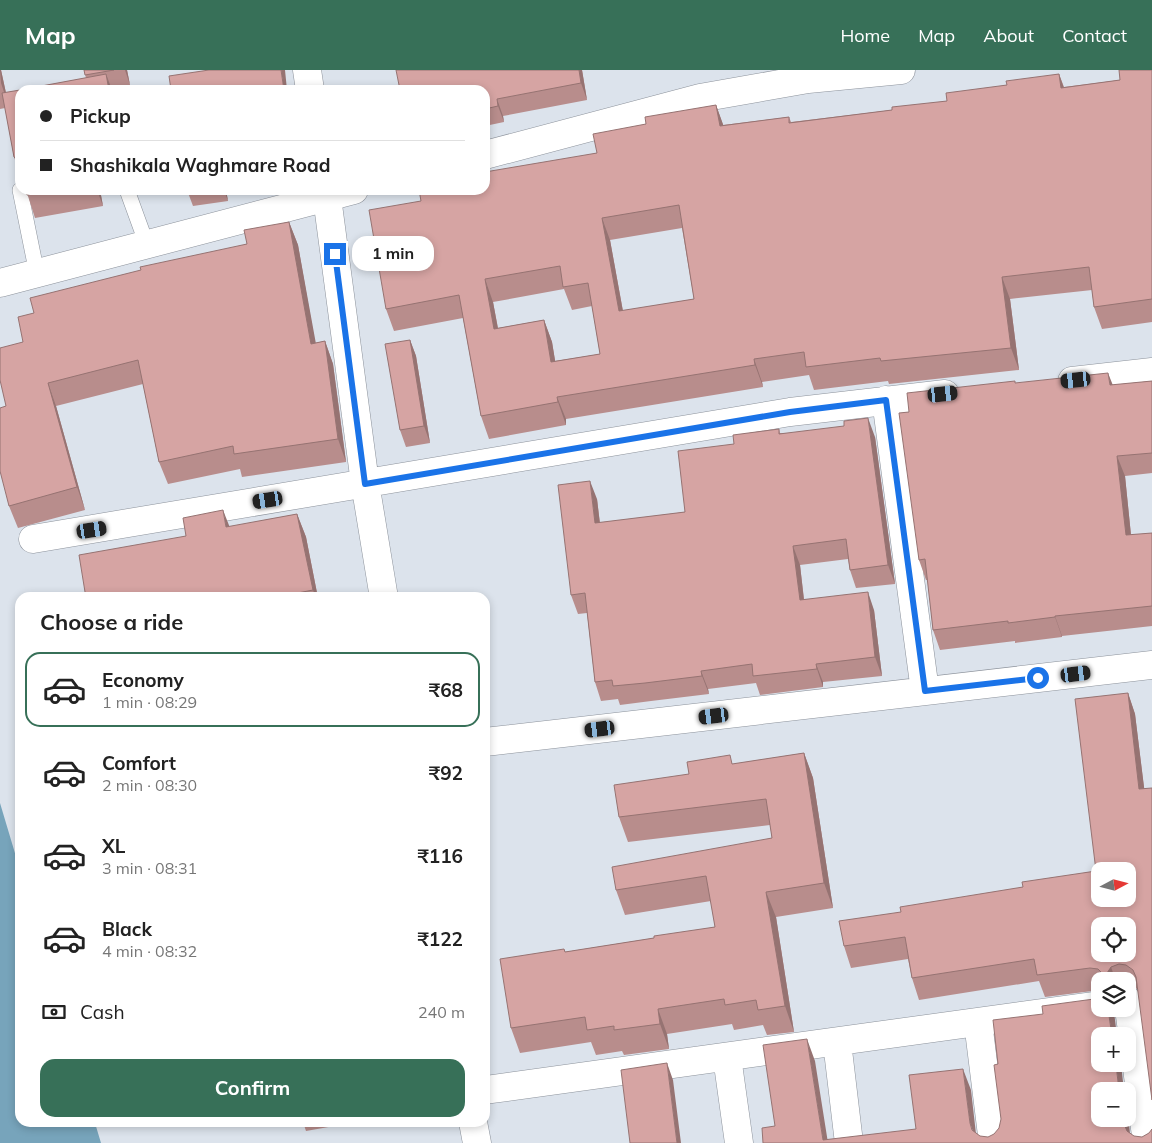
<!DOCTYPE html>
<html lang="en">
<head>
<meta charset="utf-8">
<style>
	:root { --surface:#fff; --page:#f2f2f2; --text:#222; --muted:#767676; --line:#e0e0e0; --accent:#377058 }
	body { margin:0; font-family:Mulish,sans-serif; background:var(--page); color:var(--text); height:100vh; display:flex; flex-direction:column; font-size:19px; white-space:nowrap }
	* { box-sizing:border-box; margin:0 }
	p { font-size:16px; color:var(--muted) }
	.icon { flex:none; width:28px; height:28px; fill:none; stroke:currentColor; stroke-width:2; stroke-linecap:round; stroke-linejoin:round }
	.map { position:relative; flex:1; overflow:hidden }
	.details { position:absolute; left:15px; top:522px; width:475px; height:535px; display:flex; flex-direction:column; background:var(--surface); border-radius:15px; box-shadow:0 2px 8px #0003 }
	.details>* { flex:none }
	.hud { position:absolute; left:15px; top:15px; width:475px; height:110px; border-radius:15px; box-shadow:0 2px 8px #0003; display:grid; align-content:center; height:110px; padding:0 25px; background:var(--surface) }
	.needle { width:32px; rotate:83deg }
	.buttons { position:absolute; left:1091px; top:792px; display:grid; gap:10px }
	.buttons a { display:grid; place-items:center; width:45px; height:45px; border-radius:10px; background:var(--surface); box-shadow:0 2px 8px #0003; font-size:25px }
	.end { position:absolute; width:22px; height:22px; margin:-11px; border:6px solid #1a73e8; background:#fff; box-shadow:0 0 0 2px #fff }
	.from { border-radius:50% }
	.bubble { position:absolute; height:35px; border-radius:15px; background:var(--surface); box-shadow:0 2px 8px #0003; font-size:16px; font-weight:700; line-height:35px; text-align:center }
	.car { position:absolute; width:15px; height:30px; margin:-15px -8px; border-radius:6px; box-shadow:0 0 4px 1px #0007; background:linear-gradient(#222 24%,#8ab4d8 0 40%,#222 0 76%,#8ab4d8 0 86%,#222 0) }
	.hud b { display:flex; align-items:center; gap:18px; height:48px; font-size:19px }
	.hud b+b { border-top:1px solid var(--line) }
	.hud i { width:12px; height:12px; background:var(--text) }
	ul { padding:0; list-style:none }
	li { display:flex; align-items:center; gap:15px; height:75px; margin:0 10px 8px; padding:0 15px; border:2px solid transparent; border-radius:15px }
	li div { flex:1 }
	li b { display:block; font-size:19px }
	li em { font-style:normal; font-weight:700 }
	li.current { border-color:var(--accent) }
	li>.icon { width:45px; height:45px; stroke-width:1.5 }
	h2 { padding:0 25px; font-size:22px; line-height:60px }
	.pay { display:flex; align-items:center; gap:12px; height:55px; padding:0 25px; font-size:19px }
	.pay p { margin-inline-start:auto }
	.action { display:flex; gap:10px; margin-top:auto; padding:10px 25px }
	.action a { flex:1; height:58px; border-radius:15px; background:var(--accent); color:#fff; font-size:20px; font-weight:700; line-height:58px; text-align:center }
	header { display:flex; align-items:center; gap:30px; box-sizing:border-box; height:70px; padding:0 25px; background:var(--accent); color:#fff }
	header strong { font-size:24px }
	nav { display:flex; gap:28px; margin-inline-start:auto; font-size:18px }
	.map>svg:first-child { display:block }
	.water { fill:#77a4bb }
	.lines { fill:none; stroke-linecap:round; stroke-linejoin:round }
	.service-casing { stroke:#8c929b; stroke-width:16 }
	.minor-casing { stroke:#8c929b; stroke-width:29 }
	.tertiary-casing { stroke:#8c929b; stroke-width:29 }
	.service { stroke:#fff; stroke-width:15 }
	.minor { stroke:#fff; stroke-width:28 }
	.tertiary { stroke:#fff; stroke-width:28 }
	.wall { fill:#b88d8c; fill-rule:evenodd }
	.shaded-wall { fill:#967372 }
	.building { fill:#d6a4a3; stroke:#967372; fill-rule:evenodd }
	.route { stroke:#1a73e8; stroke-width:6 }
</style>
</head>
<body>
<header>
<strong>Map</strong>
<nav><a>Home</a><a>Map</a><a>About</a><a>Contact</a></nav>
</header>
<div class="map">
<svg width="1152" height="1073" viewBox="0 0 1152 1073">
	<rect width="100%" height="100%" fill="#dce3ec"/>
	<!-- water -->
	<path class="water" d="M 0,733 L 20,800 L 20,1052 L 95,1053 L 101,1073 L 0,1073 Z"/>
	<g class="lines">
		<defs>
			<path id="service" d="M 20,120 L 37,204
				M 127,120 L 147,175"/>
			<path id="minor" d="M 307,0 L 310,20
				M 326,120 L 365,413 L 384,528
				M 1072,311 L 1152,302
				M 886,330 L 925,621
				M 33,469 L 790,342 L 945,324
				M 485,672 L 1152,595
				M 1128,931 L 1147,1073
				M 978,952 L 993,1073
				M 837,972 L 849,1073
				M 727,987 L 739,1073
				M 485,1020 L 1100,935
				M 473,1052 L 477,1073"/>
			<path id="tertiary" d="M 485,85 L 700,28 L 808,9 L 901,0
				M 0,213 L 354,120"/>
		</defs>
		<!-- service casing -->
		<use href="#service" class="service-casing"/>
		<!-- minor casing -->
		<use href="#minor" class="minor-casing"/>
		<!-- tertiary casing -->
		<use href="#tertiary" class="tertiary-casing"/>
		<!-- service -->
		<use href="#service" class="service"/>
		<!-- minor -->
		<use href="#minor" class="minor"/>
		<!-- tertiary -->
		<use href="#tertiary" class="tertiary"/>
	</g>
	<!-- wall -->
	<path class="wall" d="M 0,0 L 1,0 L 6,23 L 20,20 L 20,104 L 14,87 L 5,38 L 0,39 Z
		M 84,0 L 127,0 L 130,15 L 111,18 L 112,20 L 20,20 L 86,8 Z
		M 396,0 L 582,0 L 587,30 L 503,46 L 504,52 L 485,56 L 485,20 Z
		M 1152,0 L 1152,252 L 1102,259 L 1094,237 L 1092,220 L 1010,229 L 1019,300 L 889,314 L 888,311 L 814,320 L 809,305 L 762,312 L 763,317 L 566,349 L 566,355 L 489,369 L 481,346 L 463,248 L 394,261 L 386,239 L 421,131 L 597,83 L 646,54 L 716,35 L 723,55 L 789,47 L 791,52 L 892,40 L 947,31 L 1007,15 L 1059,4 L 1064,17 L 1120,10 ZM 682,158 L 694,229 L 623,241 L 610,170 ZM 564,219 L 572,240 L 592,236 L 600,284 L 555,291 L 552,272 L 544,250 L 498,258 L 493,232 Z
		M 26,120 L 100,120 L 103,136 L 35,148 Z
		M 187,120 L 226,120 L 228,131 L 193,136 Z
		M 289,152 L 298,175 L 315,273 L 325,271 L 333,294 L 346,392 L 242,407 L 240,399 L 168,414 L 159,392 L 143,314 L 56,336 L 85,440 L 18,458 L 9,436 L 6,336 L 23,272 L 34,243 L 247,174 Z
		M 410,270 L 416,286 L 430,373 L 406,377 L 400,360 Z
		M 1152,311 L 1152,403 L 1125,406 L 1131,465 L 1152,463 L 1152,556 L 1062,566 L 1062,567 L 1015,573 L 1015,571 L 940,580 L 933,560 L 928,510 L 926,510 L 919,490 L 909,342 L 1016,313 L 1113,315 Z
		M 779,359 L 780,363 L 875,367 L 895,514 L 856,518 L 850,500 L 848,489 L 800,495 L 804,529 L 874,540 L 882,606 L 823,612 L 823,617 L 760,625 L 756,613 L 708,619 L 709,624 L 651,631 L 620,635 L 618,629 L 601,631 L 595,612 L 587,543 L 578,544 L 571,525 L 597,429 L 600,453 L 685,442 L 734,374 Z
		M 297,444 L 306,467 L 318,528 L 86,528 L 186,466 Z
		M 1128,623 L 1135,644 L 1144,718 L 1137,919 L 1134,917 L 1128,916 L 1128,911 L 1100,911 L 1100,920 L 1045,927 L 1039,911 L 919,930 L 912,908 L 908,889 L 851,898 L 844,876 L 901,842 L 1023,817 L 1096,801 Z
		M 804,683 L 813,708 L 833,838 L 776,847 L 794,962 L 767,965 L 763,955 L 734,960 L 732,954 L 667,964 L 669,979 L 624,985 L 622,981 L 596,985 L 591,972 L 520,983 L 511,958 L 564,879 L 565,882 L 654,868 L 715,857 L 711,831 L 625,845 L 616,820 L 772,768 L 770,755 L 628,772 L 619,747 L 689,704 L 734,694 Z
		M 303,1052 L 351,1052 L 351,1053 L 306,1061 Z"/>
	<!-- shaded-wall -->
	<path class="shaded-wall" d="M 0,0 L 1,0 L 9,37 L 1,13 Z
		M 125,0 L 127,0 L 130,15 Z
		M 281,0 L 285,0 L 287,20 L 284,20 Z
		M 579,0 L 582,0 L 587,30 L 581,13 Z
		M 106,4 L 112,20 L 109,20 Z
		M 1059,4 L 1067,27 L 1061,18 Z
		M 497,29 L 503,46 L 504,52 L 498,36 Z
		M 716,35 L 724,57 L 720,56 Z
		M 97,120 L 100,120 L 103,136 Z
		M 224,120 L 226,120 L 228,131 Z
		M 602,148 L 610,170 L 627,264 L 619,241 Z
		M 289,152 L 298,175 L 320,296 L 311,274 Z
		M 1002,207 L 1010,229 L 1019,300 L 1011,278 Z
		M 485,209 L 493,232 L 502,281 L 494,259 Z
		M 544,250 L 552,272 L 559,314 L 551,292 Z
		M 410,270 L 416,286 L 430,373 L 424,356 Z
		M 325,271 L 333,294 L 346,392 L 338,369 Z
		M 754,289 L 762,312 L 763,317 L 755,295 Z
		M 1108,303 L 1116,323 L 1110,315 Z
		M 48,313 L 56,336 L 85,440 L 77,417 Z
		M 557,327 L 566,349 L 566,355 L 558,332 Z
		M 868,348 L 875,367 L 895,514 L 888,495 Z
		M 1117,386 L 1125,406 L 1133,485 L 1126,465 Z
		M 590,411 L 597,429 L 602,472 L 595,453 Z
		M 223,440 L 232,463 L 226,457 Z
		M 297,444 L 306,467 L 318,528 L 316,528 L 313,520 Z
		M 793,476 L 800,495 L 806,549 L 800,530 Z
		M 868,522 L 874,540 L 882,606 L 875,587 Z
		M 1055,546 L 1062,566 L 1062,567 L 1055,547 Z
		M 816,594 L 823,612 L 823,617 L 817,599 Z
		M 701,601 L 708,619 L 709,624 L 702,606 Z
		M 1128,623 L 1135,644 L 1147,741 L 1139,719 Z
		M 804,683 L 813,708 L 833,838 L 824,813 Z
		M 766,822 L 776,847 L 794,962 L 785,936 Z
		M 1111,897 L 1116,911 L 1107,911 L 1105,906 Z
		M 658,939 L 667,964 L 669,979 L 660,954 Z
		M 1108,939 L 1113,939 L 1114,942 L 1117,966 L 1112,966 Z
		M 807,969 L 815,991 L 828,1073 L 823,1070 Z
		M 667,993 L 673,1010 L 681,1073 L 677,1073 Z
		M 1116,994 L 1121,994 L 1124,1021 L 1119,1021 Z
		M 963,999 L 971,1020 L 977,1073 L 970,1053 Z
		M 1128,1045 L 1131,1073 L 1124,1054 L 1123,1049 L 1128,1049 Z"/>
	<!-- building -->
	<path class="building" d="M 84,0 L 114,0 L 85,5 Z
		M 209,0 L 281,0 L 284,20 L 171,20 L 169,6 Z
		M 396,0 L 579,0 L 581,13 L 497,29 L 498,36 L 485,39 L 485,20 L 400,20 Z
		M 1119,0 L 1152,0 L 1152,229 L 1094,237 L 1089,197 L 1002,207 L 1011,278 L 881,291 L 880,288 L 806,297 L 804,282 L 754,289 L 755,295 L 557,327 L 558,332 L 481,346 L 459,225 L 386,239 L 369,140 L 421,131 L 419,120 L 485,120 L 485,102 L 597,83 L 593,64 L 646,54 L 645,47 L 716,35 L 720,56 L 789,47 L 789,53 L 892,40 L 892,37 L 947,31 L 946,23 L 1007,15 L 1006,11 L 1059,4 L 1061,18 L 1120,10 ZM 679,135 L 694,229 L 619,241 L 602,148 ZM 560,196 L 563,217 L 588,213 L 600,284 L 551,292 L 544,250 L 494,259 L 485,209 Z
		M 106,4 L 109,20 L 20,20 Z
		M 20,20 L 20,93 L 18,90 L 14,87 L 2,23 Z
		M 26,120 L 52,120 L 27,125 Z
		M 187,120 L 201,120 L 187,122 Z
		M 289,152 L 311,274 L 325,271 L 338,369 L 234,384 L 233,376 L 159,392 L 138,290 L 48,313 L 77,417 L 9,436 L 0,401 L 0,338 L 6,336 L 0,310 L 0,278 L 23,272 L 18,247 L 34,243 L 30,228 L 141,200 L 140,197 L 247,174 L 244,160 Z
		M 410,270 L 424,356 L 400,360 L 385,274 Z
		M 1108,303 L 1110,315 L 1152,311 L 1152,383 L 1117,386 L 1126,465 L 1152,463 L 1152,536 L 1055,546 L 1055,547 L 1008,553 L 1008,551 L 933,560 L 925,489 L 919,490 L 899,343 L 909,342 L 907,323 L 1015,311 L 1015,313 Z
		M 868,348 L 888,495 L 850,500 L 846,469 L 793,476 L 800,530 L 868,522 L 875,587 L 816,594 L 817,599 L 753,606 L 752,594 L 701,601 L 702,606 L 645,613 L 613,616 L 612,610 L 595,612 L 585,523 L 571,525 L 558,415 L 590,411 L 595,453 L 685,442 L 678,381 L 734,374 L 733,365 L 779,359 L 779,364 L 844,356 L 844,351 Z
		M 223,440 L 226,457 L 297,444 L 313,520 L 272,528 L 86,528 L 79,485 L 186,466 L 183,448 Z
		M 1128,623 L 1139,719 L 1152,718 L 1152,1030 L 1136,907 L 1133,900 L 1126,895 L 1119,894 L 1111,897 L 1105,906 L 1098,899 L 1090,898 L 1037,905 L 1034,889 L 912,908 L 905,867 L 844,876 L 839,851 L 901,842 L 900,837 L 1023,817 L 1022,812 L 1096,801 L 1075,629 ZM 1100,801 L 1128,801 L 1128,829 L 1100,829 ZM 1100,856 L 1128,856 L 1128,884 L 1100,884 Z
		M 804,683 L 824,813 L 766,822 L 785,936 L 758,940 L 756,930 L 725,935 L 724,929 L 658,939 L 660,954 L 614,960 L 614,956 L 587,960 L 585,947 L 511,958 L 500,889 L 564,879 L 565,882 L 654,868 L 654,866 L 715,857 L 706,806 L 616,820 L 612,797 L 772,768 L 766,729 L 619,747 L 614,715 L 689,704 L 687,692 L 730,685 L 732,694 Z
		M 1100,926 L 1100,939 L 1108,939 L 1112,966 L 1100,966 L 1100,994 L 1116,994 L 1119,1021 L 1100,1021 L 1100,1049 L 1123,1049 L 1124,1054 L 1127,1061 L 1134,1066 L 1142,1067 L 1149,1063 L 1152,1059 L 1152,1073 L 763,1073 L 762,1058 L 775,1056 L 763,975 L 807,969 L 823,1070 L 916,1059 L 909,1005 L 963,999 L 970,1053 L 972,1060 L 980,1066 L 988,1067 L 994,1064 L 999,1058 L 1001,1049 L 994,995 L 998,994 L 993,950 L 1043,944 L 1042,936 L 1094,929 Z
		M 667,993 L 677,1073 L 630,1073 L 621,1000 Z"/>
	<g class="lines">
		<!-- route -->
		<path class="route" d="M 335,184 L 365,414 L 790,342 L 886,330 L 925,621 L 1038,608"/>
	</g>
</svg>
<div class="buttons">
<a><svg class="needle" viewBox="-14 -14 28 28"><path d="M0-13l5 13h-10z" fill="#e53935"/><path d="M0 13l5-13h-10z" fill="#767676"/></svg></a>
<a><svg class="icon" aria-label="locate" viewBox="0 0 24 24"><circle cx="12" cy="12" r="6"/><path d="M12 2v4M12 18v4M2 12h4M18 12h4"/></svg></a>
<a><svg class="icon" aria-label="layers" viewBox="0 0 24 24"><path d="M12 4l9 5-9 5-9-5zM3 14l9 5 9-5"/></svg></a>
<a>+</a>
<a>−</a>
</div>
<i class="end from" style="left:1038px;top:608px"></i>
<i class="end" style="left:335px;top:184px"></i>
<div class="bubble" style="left:352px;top:166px;width:82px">1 min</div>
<i class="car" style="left:1076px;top:310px;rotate:264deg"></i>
<i class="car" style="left:943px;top:324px;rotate:84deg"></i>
<i class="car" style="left:268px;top:430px;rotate:261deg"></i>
<i class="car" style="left:92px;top:460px;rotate:81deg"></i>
<i class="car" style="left:1076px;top:604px;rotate:83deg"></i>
<i class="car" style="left:714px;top:646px;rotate:263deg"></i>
<i class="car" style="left:600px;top:659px;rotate:263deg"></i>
<div class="hud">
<b><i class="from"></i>Pickup</b>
<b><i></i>Shashikala Waghmare Road</b>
</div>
<section class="details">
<h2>Choose a ride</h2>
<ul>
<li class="current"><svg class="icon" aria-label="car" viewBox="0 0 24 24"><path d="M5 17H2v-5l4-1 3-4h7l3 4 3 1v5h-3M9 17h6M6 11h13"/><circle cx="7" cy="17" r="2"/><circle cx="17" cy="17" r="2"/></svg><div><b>Economy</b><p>1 min · 08:29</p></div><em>₹68</em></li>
<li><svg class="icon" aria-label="car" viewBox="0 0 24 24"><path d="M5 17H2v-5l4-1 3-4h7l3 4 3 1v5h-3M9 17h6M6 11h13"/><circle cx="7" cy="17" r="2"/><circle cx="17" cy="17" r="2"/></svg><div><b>Comfort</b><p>2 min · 08:30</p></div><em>₹92</em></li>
<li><svg class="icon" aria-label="car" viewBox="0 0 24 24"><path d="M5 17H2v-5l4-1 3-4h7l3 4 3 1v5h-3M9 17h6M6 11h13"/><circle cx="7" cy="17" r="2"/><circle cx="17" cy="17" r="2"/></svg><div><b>XL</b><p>3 min · 08:31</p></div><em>₹116</em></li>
<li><svg class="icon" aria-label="car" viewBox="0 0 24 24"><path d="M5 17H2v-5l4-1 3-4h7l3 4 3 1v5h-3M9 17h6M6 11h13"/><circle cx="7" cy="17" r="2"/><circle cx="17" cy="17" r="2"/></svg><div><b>Black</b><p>4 min · 08:32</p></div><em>₹122</em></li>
</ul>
<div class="pay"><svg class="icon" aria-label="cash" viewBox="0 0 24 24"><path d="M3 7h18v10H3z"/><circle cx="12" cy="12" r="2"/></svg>Cash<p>240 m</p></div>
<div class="action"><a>Confirm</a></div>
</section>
</div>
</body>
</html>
